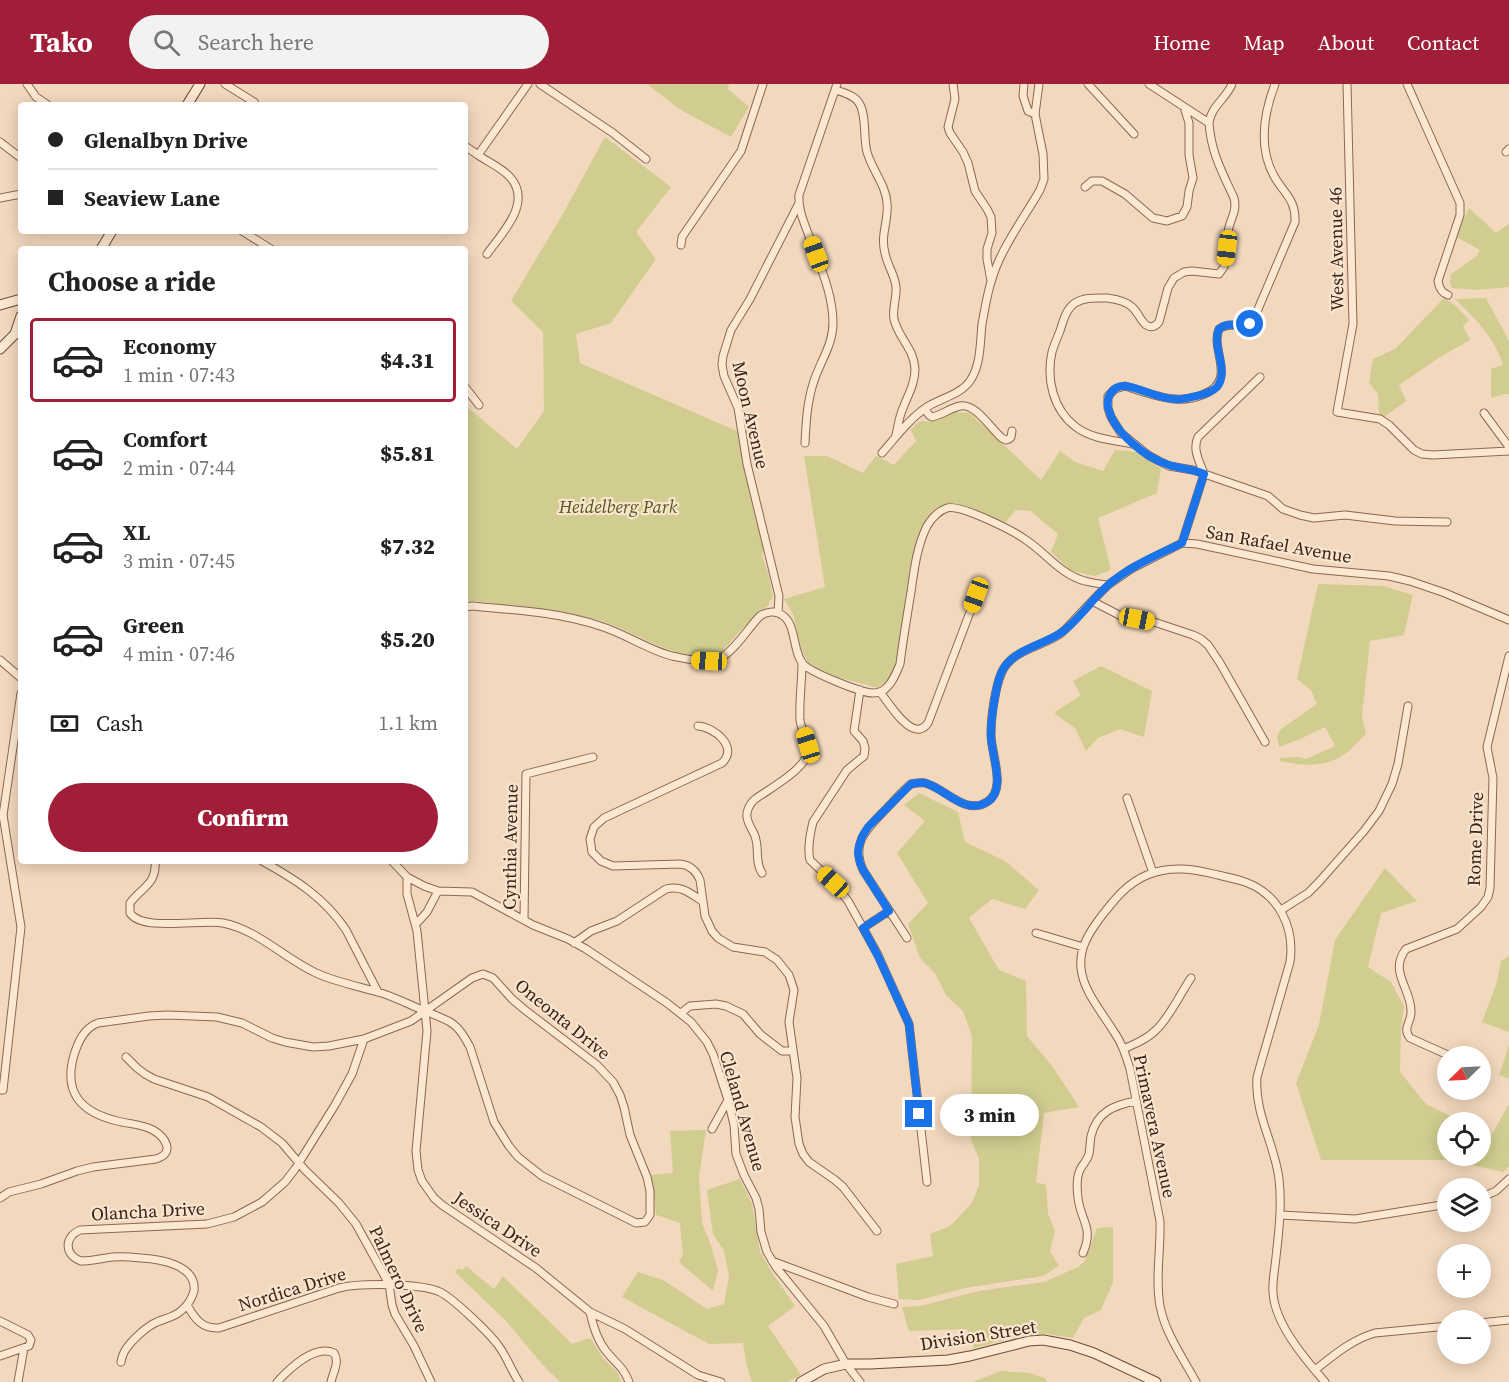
<!DOCTYPE html>
<html lang="en">
<head>
<meta charset="utf-8">
<style>
	:root { --surface:#fff; --page:#f2f2f2; --text:#222; --muted:#767676; --line:#e0e0e0; --accent:#a01e37 }
	body { margin:0; font-family:"Source Serif 4",serif; background:var(--page); color:var(--text); height:100vh; display:flex; flex-direction:column; font-size:22px; white-space:nowrap }
	* { box-sizing:border-box; margin:0 }
	p { font-size:20px; color:var(--muted) }
	.icon { flex:none; width:33px; height:33px; fill:none; stroke:currentColor; stroke-width:2; stroke-linecap:round; stroke-linejoin:round }
	.map { position:relative; flex:1; overflow:hidden }
	.side { position:absolute; left:18px; top:162px; width:450px; height:618px; display:flex; flex-direction:column; background:var(--surface); border-radius:6px; box-shadow:0 3px 15px #0003 }
	.side>* { flex:none }
	.guide { position:absolute; left:18px; top:18px; width:450px; height:132px; border-radius:6px; box-shadow:0 3px 15px #0003; display:grid; align-content:center; height:132px; padding:0 30px; background:var(--surface) }
	.needle { width:39px; rotate:246deg }
	.buttons { position:absolute; left:1437px; top:962px; display:grid; gap:12px }
	.buttons a { display:grid; place-items:center; width:54px; height:54px; border-radius:50%; background:var(--surface); box-shadow:0 3px 15px #0003; font-size:30px }
	.end { position:absolute; width:27px; height:27px; margin:-14px; border:8px solid #1a73e8; background:#fff; box-shadow:0 0 0 3px #fff }
	.from { border-radius:50% }
	.bubble { position:absolute; height:42px; border-radius:21px; background:var(--surface); box-shadow:0 3px 15px #0003; font-size:20px; font-weight:800; line-height:42px; text-align:center }
	.car { position:absolute; width:18px; height:36px; margin:-18px -9px; border-radius:8px; box-shadow:0 0 4px 2px #0007; background:linear-gradient(#f5c518 24%,#345 0 40%,#f5c518 0 76%,#345 0 86%,#f5c518 0) }
	.guide b { display:flex; align-items:center; gap:21px; height:57px; font-size:22px }
	.guide b+b { border-top:2px solid var(--line) }
	.guide i { width:15px; height:15px; background:var(--text) }
	ul { padding:0; list-style:none }
	li { display:flex; align-items:center; gap:18px; height:84px; margin:0 12px 9px; padding:0 18px; border:3px solid transparent; border-radius:6px }
	li div { flex:1 }
	li b { display:block; font-size:22px }
	li em { font-style:normal; font-weight:800 }
	li.current { border-color:var(--accent) }
	li>.icon { width:54px; height:54px; stroke-width:1.5 }
	h2 { padding:0 30px; font-size:27px; line-height:72px }
	.pay { display:flex; align-items:center; gap:15px; height:66px; padding:0 30px; font-size:22px }
	.pay p { margin-inline-start:auto }
	.primary-button { display:flex; gap:12px; margin-top:auto; padding:12px 30px }
	.primary-button a { flex:1; height:69px; border-radius:36px; background:var(--accent); color:#fff; font-size:24px; font-weight:800; line-height:69px; text-align:center }
	header { display:flex; align-items:center; gap:36px; box-sizing:border-box; height:84px; padding:0 30px; background:var(--accent); color:#fff }
	header strong { font-size:28px }
	nav { display:flex; gap:33px; margin-inline-start:auto; font-size:21px }
	.search { width:420px; height:54px; background:var(--page); display:flex; align-items:center; gap:15px; box-sizing:border-box; padding:0 21px; border-radius:33px; color:var(--muted); font-size:22px }
	.map>svg:first-child { display:block }
	.green { fill:#d1cd90 }
	.lines { fill:none; stroke-linecap:round; stroke-linejoin:round }
	.street-casing { stroke:#8b6754; stroke-width:9 }
	.secondary-casing { stroke:#6d4938; stroke-width:11 }
	.street { stroke:#fce7d0; stroke-width:7 }
	.secondary { stroke:#fce7d0; stroke-width:9 }
	.route { stroke:#1a73e8; stroke-width:8 }
	.labels { text-anchor:middle; dominant-baseline:central; stroke-width:4.5; stroke-linejoin:round; paint-order:stroke }
	.street-label { font-size:18px; fill:#39241a; stroke:#f9e4cd }
	.park-label { font-size:18px; font-style:italic; fill:#54581f; stroke:#f9e4cd }
</style>
</head>
<body>
<header>
<strong>Tako</strong>
<div class="search"><svg class="icon" aria-label="search" viewBox="0 0 24 24"><circle cx="10" cy="10" r="6"/><path d="M15 15l6 6"/></svg>Search here</div>
<nav><a>Home</a><a>Map</a><a>About</a><a>Contact</a></nav>
</header>
<div class="map">
<svg width="1509" height="1298" viewBox="0 0 1509 1298">
	<rect width="100%" height="100%" fill="#f2d8bd"/>
	<!-- green -->
	<path class="green" d="M 647,0 L 729,0 L 728,5 L 749,23 L 731,53 L 681,26 Z
		M 605,53 L 671,103 L 636,148 L 656,175 L 611,239 L 576,250 L 580,279 L 739,348 L 744,384 L 764,466 L 762,471 L 769,492 L 773,514 L 769,518 L 769,521 C 755,530 744,543 733,555 C 728,561 723,568 716,570 C 687,583 633,547 604,538 C 597,535 589,534 582,533 C 546,524 510,521 474,517 L 465,518 L 465,321 L 517,365 L 544,327 L 543,248 L 511,217 L 560,135 Z
		M 1469,124 L 1496,149 L 1509,140 L 1509,203 L 1478,206 L 1452,204 L 1450,197 L 1451,190 L 1477,172 L 1480,166 L 1456,153 Z
		M 1444,214 L 1456,222 L 1469,236 L 1463,242 L 1470,256 L 1440,273 L 1399,301 L 1406,317 L 1384,333 L 1379,330 L 1378,310 L 1369,299 L 1373,275 L 1395,265 Z
		M 1486,214 L 1509,257 L 1509,310 L 1505,310 L 1491,314 L 1491,285 L 1503,281 C 1495,254 1475,234 1455,215 Z
		M 954,328 L 970,329 L 1041,396 L 1060,367 L 1075,378 L 1103,387 L 1115,366 L 1137,368 L 1161,385 L 1157,409 L 1098,434 L 1111,486 L 1095,492 L 1071,487 L 1051,468 L 1058,450 L 1031,427 L 1016,426 L 1004,440 L 954,420 L 942,422 L 933,427 L 923,441 L 909,494 L 894,589 L 878,604 L 830,591 L 808,579 L 801,563 L 793,530 L 784,515 L 825,503 L 804,372 L 827,372 L 863,389 L 876,372 L 894,381 L 916,357 L 911,346 C 922,332 921,339 935,337 C 941,336 948,331 954,328 Z
		M 1318,500 L 1383,502 L 1413,511 L 1404,551 L 1370,557 L 1362,632 L 1366,650 C 1359,656 1352,665 1345,670 C 1324,684 1303,682 1280,677 L 1280,674 L 1298,673 L 1306,675 L 1335,662 L 1325,643 L 1298,656 L 1279,663 L 1277,652 L 1281,645 L 1317,620 L 1311,606 L 1297,595 Z
		M 1101,582 L 1152,607 L 1144,653 L 1120,645 L 1098,654 L 1086,667 L 1075,644 L 1056,631 L 1055,628 L 1081,611 L 1073,597 Z
		M 919,709 L 958,728 L 965,758 L 1005,777 L 1039,806 L 1025,825 L 992,815 L 969,834 L 999,886 L 1026,897 L 1027,952 L 1053,983 L 1079,1023 L 1044,1029 L 1036,1098 L 1046,1101 L 1048,1130 L 1055,1147 L 1050,1167 L 1059,1182 L 1043,1192 L 965,1204 L 919,1216 L 899,1215 L 896,1180 L 933,1172 L 930,1150 L 950,1142 L 972,1119 L 979,1101 L 979,1075 L 971,1056 L 972,952 L 963,927 L 946,911 L 935,889 L 920,874 L 908,840 L 928,819 L 897,769 L 925,737 L 904,721 Z
		M 1385,784 L 1417,817 L 1381,829 L 1368,883 L 1391,898 L 1404,922 L 1401,945 L 1400,988 L 1426,1020 L 1463,1038 L 1448,1038 L 1448,1071 L 1480,1071 L 1481,1045 L 1492,1050 L 1509,1020 L 1509,1083 L 1503,1088 L 1449,1076 L 1321,1076 L 1296,999 L 1319,941 L 1335,856 Z
		M 1509,872 L 1509,948 L 1482,938 L 1497,898 L 1501,877 Z
		M 1509,961 L 1509,995 L 1499,991 Z
		M 706,1046 L 699,1093 L 702,1139 L 711,1161 L 718,1187 L 713,1207 L 679,1178 L 683,1170 L 680,1139 L 656,1131 L 651,1091 L 673,1089 L 670,1047 Z
		M 740,1095 L 752,1120 L 760,1168 L 773,1190 L 795,1222 L 768,1242 L 801,1291 L 788,1298 L 752,1298 L 747,1283 L 743,1259 L 709,1260 L 622,1213 L 638,1188 L 663,1196 L 707,1225 L 724,1220 L 729,1192 L 724,1167 L 713,1150 L 707,1106 Z
		M 1113,1143 L 1113,1198 L 1101,1226 L 1084,1234 L 1073,1254 L 1047,1250 L 1020,1252 L 974,1264 L 967,1245 L 909,1247 L 902,1223 L 920,1222 L 979,1207 L 1044,1198 L 1078,1183 L 1085,1177 L 1097,1144 Z
		M 466,1182 L 494,1205 L 503,1192 L 572,1260 L 590,1254 L 603,1274 L 618,1289 L 621,1298 L 560,1298 L 542,1280 L 506,1237 L 455,1188 L 458,1184 L 463,1186 Z
		M 1001,1287 L 1029,1289 L 1045,1294 L 1047,1298 L 973,1298 Z"/>
	<g class="lines">
		<defs>
			<path id="street" d="M 27,0 L 36,13 L 48,21
				M 225,0 L 254,18 L 256,21
				M 540,0 L 613,49 L 646,75
				M 953,0 L 955,15 L 948,43 L 950,49 L 963,68 L 968,79 L 975,107 L 987,125 L 991,133 L 992,149 L 987,165 L 987,175 L 991,197
				M 1024,0 L 1023,12 L 1028,27 L 1035,30
				M 1088,0 L 1134,50
				M 1275,0 C 1264,29 1258,63 1274,92 C 1284,110 1296,115 1295,138 L 1253,237 C 1243,246 1231,236 1219,245 C 1213,259 1223,276 1221,291 C 1219,310 1191,316 1175,315 C 1159,314 1141,307 1125,302 L 1115,305 L 1108,312 L 1108,324 L 1111,333 L 1121,349 L 1148,371 L 1159,377 L 1169,382 L 1193,386 L 1268,412 L 1283,425 L 1300,431 L 1314,434 L 1345,431 L 1395,437 L 1447,438
				M 1347,0 L 1353,240 L 1337,328 L 1380,335 L 1389,341 L 1414,366 L 1422,370 L 1433,371 L 1509,367
				M 1407,0 L 1460,119 L 1460,131 L 1438,197 C 1439,203 1441,209 1448,211
				M 836,6 C 844,9 854,11 859,19 C 867,31 863,54 867,68 C 872,86 886,101 887,119 C 889,136 880,151 885,169 C 887,181 895,191 896,203 C 897,214 892,224 894,235 C 898,254 914,264 915,285 C 915,300 908,311 903,324 C 899,333 898,342 896,351
				M 1209,39 C 1211,22 1226,15 1232,0
				M 0,58 L 21,74
				M 465,62 L 478,71 L 528,0
				M 1506,68 L 1509,65
				M 478,71 C 488,78 500,83 509,92 C 534,118 502,149 487,170
				M 1085,103 L 1092,97 L 1102,97 L 1125,110 L 1153,134 L 1167,137 L 1182,132 L 1187,123 L 1189,107 L 1193,94 L 1189,71 L 1189,39 L 1184,23
				M 0,114 L 21,110
				M 242,147 L 271,165
				M 681,161 L 682,153 L 741,67 L 763,0
				M 465,303 L 479,321
				M 925,325 L 929,331 L 932,333 C 942,331 950,324 960,322 C 976,319 991,345 1002,354 L 1006,356 L 1009,355 L 1011,353 L 1012,347
				M 1484,329 L 1509,363
				M 805,359 C 806,339 807,319 813,300 C 819,279 833,262 833,239 C 833,210 820,182 810,155 C 805,140 798,127 799,111 L 837,0
				M 1132,360 C 1113,356 1092,355 1076,343 C 1053,326 1046,295 1052,268 C 1054,261 1057,254 1060,247 C 1063,237 1066,225 1075,219 C 1084,213 1096,214 1107,214 C 1115,215 1126,217 1132,223 C 1138,228 1140,236 1146,241 C 1151,244 1155,243 1159,238 L 1168,204 L 1174,194 L 1184,188 L 1192,187 L 1219,190 L 1224,183 C 1226,170 1226,156 1229,143 C 1232,132 1237,126 1234,114 C 1222,88 1211,68 1209,39 L 1149,0
				M 882,369 C 896,353 909,335 927,323 C 941,314 960,311 970,297 C 981,281 980,259 982,240 C 985,225 987,209 992,195 C 1001,164 1024,134 1040,106 L 1044,95 L 1043,70 L 1035,30 L 1039,0
				M 1204,390 C 1200,378 1192,366 1198,353 L 1260,293
				M 1182,459 L 1204,390
				M 1092,517 L 1121,532 L 1154,538 L 1193,551 L 1201,555 L 1208,561 L 1220,579 L 1265,658
				M 465,523 L 472,522 C 515,526 559,528 600,542 C 624,549 648,566 672,572 C 687,575 708,581 722,573 C 736,565 748,544 760,532 C 766,528 775,526 782,531 C 797,540 792,569 804,581 C 813,589 861,609 873,609 C 875,609 880,608 882,607 C 891,602 896,590 900,580 C 903,556 907,532 911,508 C 914,486 917,462 927,442 C 932,434 938,427 947,424 C 960,420 1014,447 1026,456 C 1046,469 1061,491 1085,497 C 1092,499 1100,500 1108,501 L 1131,485 L 1182,459 L 1197,460 L 1313,485 L 1389,492 L 1410,497 L 1445,509 L 1509,536
				M 778,529 L 779,512 L 747,380 L 738,324 L 724,292 L 722,281 L 723,272 L 731,246 L 750,215 L 799,119
				M 0,576 L 21,594
				M 860,606 L 854,647 L 863,657 L 865,664 L 864,672 L 847,686 L 813,738 C 810,750 807,764 810,776 L 833,798 L 848,817 L 878,871 L 909,940 L 927,1098
				M 880,608 C 888,618 906,648 920,645 C 924,644 926,642 928,639 L 978,507
				M 698,642 C 714,643 739,663 722,679 L 604,734 L 594,743 L 590,755 L 592,768 L 601,777 L 613,782 L 680,780 C 690,781 696,786 700,796 L 705,832 L 712,847 L 718,854 L 733,863 L 765,868 L 777,876 L 789,891 L 794,906 L 789,938 L 797,994 L 795,1033 L 799,1060 L 803,1070 L 809,1078 L 835,1096 L 843,1103 L 877,1147
				M 1127,714 L 1153,789
				M 262,777 C 295,795 325,814 346,846 L 378,908
				M 392,777 L 407,793 L 424,802 L 438,807 L 472,808 L 533,841 L 568,855 L 586,865 L 667,919 L 691,938 L 707,958 L 713,970 L 728,1016 L 734,1041 L 736,1070 L 744,1091 L 756,1114 L 759,1125 L 761,1148 L 767,1168 L 776,1183 L 824,1242 L 846,1280 L 860,1298
				M 762,789 C 755,778 759,768 756,756 C 755,748 748,742 747,733 C 746,727 750,720 754,716 C 767,706 807,685 808,667 C 809,656 801,646 800,636 C 799,617 802,598 802,579
				M 407,793 L 407,810 L 417,847 L 427,947 L 416,1067 L 418,1086 L 422,1097 L 434,1114 L 442,1121 L 536,1184 L 590,1228 L 625,1245 L 698,1291 L 721,1298
				M 1281,826 L 1308,809 L 1318,799 L 1364,747 L 1379,727 L 1392,700 L 1398,680 L 1408,622
				M 524,836 L 526,690 L 593,673
				M 416,840 L 427,828 L 438,807
				M 863,844 L 889,827
				M 1036,849 L 1083,863
				M 907,854 L 863,786 C 850,757 869,743 887,724 C 895,716 902,707 911,700 C 916,699 920,698 925,699 C 945,704 965,732 987,718 C 1008,705 990,668 991,649 C 991,633 995,605 1001,590 C 1010,566 1041,563 1060,550 C 1067,545 1073,537 1079,531 C 1089,520 1098,511 1108,501
				M 574,859 L 591,847 L 617,837 L 666,805 C 681,801 690,809 702,817
				M 681,929 L 690,922 L 716,920 L 726,922 L 743,930 L 760,950 L 782,967 L 793,967
				M 1123,965 C 1135,960 1147,955 1156,946 C 1170,933 1180,910 1191,894
				M 1450,972 L 1410,954 C 1402,944 1411,939 1411,928 C 1412,905 1388,888 1406,865 L 1457,845 L 1481,823 L 1488,813 L 1490,804 L 1493,694 L 1487,663 L 1509,572
				M 126,973 L 137,984 L 145,990 L 154,995 L 208,1013 L 261,1043 L 282,1059 L 305,1086 L 339,1119 L 356,1140 L 389,1200 L 392,1221 L 395,1230 L 414,1262 L 431,1298
				M 0,1006 L 3,1006 L 21,843 L 3,731 L 21,609
				M 712,1045 L 728,1016
				M 0,1114 L 9,1108 L 41,1100 L 77,1087 L 93,1083 L 156,1075 C 176,1069 165,1053 153,1046 C 142,1040 129,1040 117,1037 C 81,1028 63,1009 74,971 C 78,958 84,944 98,939 L 149,932 L 168,931 L 217,933 L 242,939 L 272,954 L 285,958 L 313,963 L 329,962 L 364,955 L 411,937 L 472,894 L 483,890 L 493,894 L 512,915 L 525,926 L 597,981 L 613,998 L 620,1011 L 624,1023 L 630,1051 L 647,1093 L 650,1107 L 650,1131 L 645,1138 L 636,1139 L 542,1092 L 518,1073 L 509,1062 L 494,1038 L 470,963 C 465,954 459,943 450,938 C 441,933 430,929 420,925 C 406,919 392,912 378,908 C 357,902 336,898 316,889 C 284,874 258,846 223,839 C 201,835 142,848 130,829 L 130,819 C 142,803 157,800 155,777
				M 1480,1114 L 1496,1107 L 1509,1095
				M 1281,1131 L 1355,1135 L 1448,1120
				M 1083,1169 C 1094,1143 1081,1138 1078,1114 C 1077,1106 1076,1094 1080,1086 C 1082,1081 1087,1077 1089,1070 C 1090,1064 1090,1058 1091,1052 C 1097,1027 1115,1021 1136,1017
				M 772,1177 L 868,1213 L 894,1220
				M 187,1221 C 195,1235 202,1245 219,1244 L 339,1204 C 360,1199 421,1199 440,1208 C 454,1215 489,1249 498,1261 C 507,1273 511,1286 519,1298
				M 590,1228 C 593,1242 597,1256 606,1267 C 616,1280 623,1282 629,1298
				M 0,1237 L 28,1251 L 31,1256 L 29,1262 L 0,1272
				M 1480,1239 L 1509,1236
				M 121,1278 C 122,1273 123,1269 126,1265 C 132,1256 147,1242 157,1238 C 166,1234 175,1233 182,1226 C 188,1221 192,1214 194,1207 C 197,1181 160,1175 141,1174 C 132,1173 122,1172 113,1173 C 103,1174 92,1177 81,1177 C 64,1171 64,1153 80,1146 L 207,1140 L 234,1133 L 262,1118 L 285,1098 L 295,1085 L 335,1021 L 352,990 L 364,955
				M 1315,1286 C 1334,1271 1351,1256 1375,1249 L 1448,1242
				M 18,1298 L 24,1264
				M 277,1298 C 289,1285 315,1260 334,1269 C 340,1278 333,1288 331,1298
				M 1196,1298 C 1183,1274 1165,1249 1160,1222 C 1155,1194 1161,1165 1160,1137 L 1130,985 C 1126,972 1122,959 1114,948 C 1102,928 1083,907 1081,884 C 1079,864 1089,849 1100,834 C 1114,816 1126,800 1147,791 C 1171,781 1194,785 1218,791 C 1227,793 1236,795 1245,798 C 1279,810 1295,844 1290,878 L 1257,993 C 1254,1029 1275,1061 1279,1095 C 1282,1121 1279,1147 1276,1173 C 1275,1185 1272,1197 1273,1209 C 1275,1240 1305,1275 1325,1298"/>
			<path id="secondary" d="M 187,21 L 200,0
				M 101,165 L 112,147
				M 0,221 L 21,215
				M 0,265 L 15,250 L 21,232
				M 801,1298 L 824,1285 L 846,1280 L 870,1280 L 948,1276 L 970,1272 L 1029,1257 L 1043,1256 L 1070,1261 L 1094,1269 L 1156,1298"/>
		</defs>
		<!-- street casing -->
		<use href="#street" class="street-casing"/>
		<!-- secondary casing -->
		<use href="#secondary" class="secondary-casing"/>
		<!-- street -->
		<use href="#street" class="street"/>
		<!-- secondary -->
		<use href="#secondary" class="secondary"/>
	</g>
	<g class="lines">
		<!-- route -->
		<path class="route" d="M 919,1030 L 909,940 L 878,872 L 863,844 L 889,827 L 863,786 L 860,779 L 858,769 L 859,762 L 862,753 L 868,743 L 911,700 C 916,699 920,698 925,699 C 945,704 965,732 987,718 C 1008,706 990,669 991,649 C 991,635 996,599 1002,587 C 1013,566 1040,562 1059,550 C 1076,540 1091,516 1107,502 C 1128,483 1157,471 1182,459 L 1204,390 C 1193,385 1181,385 1169,381 C 1146,374 1113,348 1108,323 C 1106,313 1113,301 1125,302 C 1141,304 1157,314 1174,315 C 1181,316 1189,314 1196,312 C 1204,310 1211,309 1217,303 C 1230,286 1211,262 1219,245 C 1229,236 1239,245 1250,240"/>
	</g>
	<g class="labels">
		<!-- street labels -->
		<g class="street-label">
			<text transform="translate(1336 165) rotate(-91)">West Avenue 46</text>
			<text transform="translate(751 331) rotate(77)">Moon Avenue</text>
			<text transform="translate(1279 460) rotate(10)">San Rafael Avenue</text>
			<text transform="translate(1475 755) rotate(-88)">Rome Drive</text>
			<text transform="translate(510 763) rotate(-89)">Cynthia Avenue</text>
			<text transform="translate(563 935) rotate(39)">Oneonta Drive</text>
			<text transform="translate(743 1027) rotate(74)">Cleland Avenue</text>
			<text transform="translate(1155 1042) rotate(78)">Primavera Avenue</text>
			<text transform="translate(148 1127) rotate(-3)">Olancha Drive</text>
			<text transform="translate(498 1140) rotate(34)">Jessica Drive</text>
			<text transform="translate(399 1195) rotate(65)">Palmero Drive</text>
			<text transform="translate(292 1205) rotate(-17)">Nordica Drive</text>
			<text transform="translate(978 1251) rotate(-9)">Division Street</text>
		</g>
		<!-- park labels -->
		<g class="park-label">
			<text x="618" y="422">Heidelberg Park</text>
		</g>
	</g>
</svg>
<div class="buttons">
<a><svg class="needle" viewBox="-14 -14 28 28"><path d="M0-13l5 13h-10z" fill="#e53935"/><path d="M0 13l5-13h-10z" fill="#767676"/></svg></a>
<a><svg class="icon" aria-label="locate" viewBox="0 0 24 24"><circle cx="12" cy="12" r="6"/><path d="M12 2v4M12 18v4M2 12h4M18 12h4"/></svg></a>
<a><svg class="icon" aria-label="layers" viewBox="0 0 24 24"><path d="M12 4l9 5-9 5-9-5zM3 14l9 5 9-5"/></svg></a>
<a>+</a>
<a>−</a>
</div>
<i class="end from" style="left:1250px;top:240px"></i>
<i class="end" style="left:919px;top:1030px"></i>
<div class="bubble" style="left:940px;top:1010px;width:99px">3 min</div>
<i class="car" style="left:1227px;top:164px;rotate:187deg"></i>
<i class="car" style="left:816px;top:170px;rotate:340deg"></i>
<i class="car" style="left:976px;top:511px;rotate:200deg"></i>
<i class="car" style="left:1137px;top:535px;rotate:101deg"></i>
<i class="car" style="left:709px;top:577px;rotate:273deg"></i>
<i class="car" style="left:808px;top:661px;rotate:343deg"></i>
<i class="car" style="left:833px;top:798px;rotate:313deg"></i>
<div class="guide">
<b><i class="from"></i>Glenalbyn Drive</b>
<b><i></i>Seaview Lane</b>
</div>
<section class="side">
<h2>Choose a ride</h2>
<ul>
<li class="current"><svg class="icon" aria-label="car" viewBox="0 0 24 24"><path d="M5 17H2v-5l4-1 3-4h7l3 4 3 1v5h-3M9 17h6M6 11h13"/><circle cx="7" cy="17" r="2"/><circle cx="17" cy="17" r="2"/></svg><div><b>Economy</b><p>1 min · 07:43</p></div><em>$4.31</em></li>
<li><svg class="icon" aria-label="car" viewBox="0 0 24 24"><path d="M5 17H2v-5l4-1 3-4h7l3 4 3 1v5h-3M9 17h6M6 11h13"/><circle cx="7" cy="17" r="2"/><circle cx="17" cy="17" r="2"/></svg><div><b>Comfort</b><p>2 min · 07:44</p></div><em>$5.81</em></li>
<li><svg class="icon" aria-label="car" viewBox="0 0 24 24"><path d="M5 17H2v-5l4-1 3-4h7l3 4 3 1v5h-3M9 17h6M6 11h13"/><circle cx="7" cy="17" r="2"/><circle cx="17" cy="17" r="2"/></svg><div><b>XL</b><p>3 min · 07:45</p></div><em>$7.32</em></li>
<li><svg class="icon" aria-label="car" viewBox="0 0 24 24"><path d="M5 17H2v-5l4-1 3-4h7l3 4 3 1v5h-3M9 17h6M6 11h13"/><circle cx="7" cy="17" r="2"/><circle cx="17" cy="17" r="2"/></svg><div><b>Green</b><p>4 min · 07:46</p></div><em>$5.20</em></li>
</ul>
<div class="pay"><svg class="icon" aria-label="cash" viewBox="0 0 24 24"><path d="M3 7h18v10H3z"/><circle cx="12" cy="12" r="2"/></svg>Cash<p>1.1 km</p></div>
<div class="primary-button"><a>Confirm</a></div>
</section>
</div>
</body>
</html>
